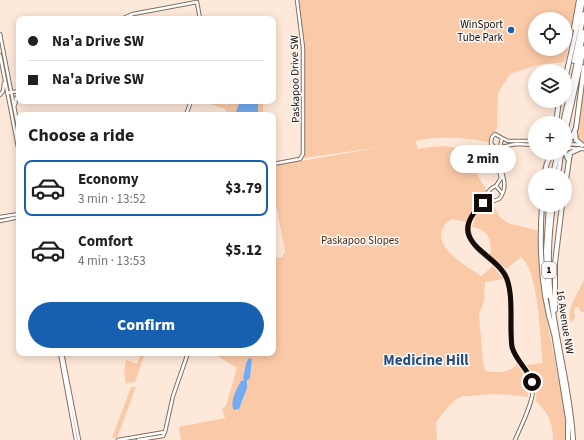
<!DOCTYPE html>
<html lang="en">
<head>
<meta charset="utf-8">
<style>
	:root { --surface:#fff; --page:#f6f6f6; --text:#202124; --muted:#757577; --line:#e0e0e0; --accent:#1660af }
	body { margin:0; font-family:"Source Sans 3",sans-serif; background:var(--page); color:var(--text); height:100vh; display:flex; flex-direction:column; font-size:15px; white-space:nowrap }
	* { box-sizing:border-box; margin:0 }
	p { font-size:13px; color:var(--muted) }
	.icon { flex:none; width:22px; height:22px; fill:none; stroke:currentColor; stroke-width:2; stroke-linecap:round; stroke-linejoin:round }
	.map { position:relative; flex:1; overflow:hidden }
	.side { position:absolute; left:16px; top:112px; width:260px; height:244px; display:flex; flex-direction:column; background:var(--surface); border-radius:8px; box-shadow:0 2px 10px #0003 }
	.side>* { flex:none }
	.banner { position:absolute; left:16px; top:16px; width:260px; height:88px; border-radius:8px; box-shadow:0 2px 10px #0003; display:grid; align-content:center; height:88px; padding:0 12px; background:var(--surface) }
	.tools { position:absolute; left:528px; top:12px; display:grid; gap:8px }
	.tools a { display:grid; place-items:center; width:44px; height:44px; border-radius:50%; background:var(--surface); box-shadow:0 2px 10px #0003; font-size:20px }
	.end { position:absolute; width:18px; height:18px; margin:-9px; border:5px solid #130c08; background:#fff; box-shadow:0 0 0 2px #fff }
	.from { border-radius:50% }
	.bubble { position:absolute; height:28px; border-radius:14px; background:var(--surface); box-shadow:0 2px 10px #0003; font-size:13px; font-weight:800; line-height:28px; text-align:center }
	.banner b { display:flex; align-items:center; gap:14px; height:38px; font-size:15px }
	.banner b+b { border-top:1px solid var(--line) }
	.banner i { width:10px; height:10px; background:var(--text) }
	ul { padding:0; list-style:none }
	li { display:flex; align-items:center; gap:12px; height:56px; margin:0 8px 6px; padding:0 4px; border:2px solid transparent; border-radius:8px }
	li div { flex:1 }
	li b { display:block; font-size:15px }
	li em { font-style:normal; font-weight:800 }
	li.active { border-color:var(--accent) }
	li>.icon { width:36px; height:36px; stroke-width:1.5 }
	h2 { padding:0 12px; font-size:18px; line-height:48px }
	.button { display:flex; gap:8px; margin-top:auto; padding:8px 12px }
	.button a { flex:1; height:46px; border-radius:24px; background:var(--accent); color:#fff; font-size:16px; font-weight:800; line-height:46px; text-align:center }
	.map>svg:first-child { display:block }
	.green { fill:#facaa8; fill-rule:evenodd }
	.water { fill:#74acf1 }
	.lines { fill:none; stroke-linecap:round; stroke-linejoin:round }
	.secondary-casing { stroke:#826f62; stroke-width:4.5 }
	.highway-casing { stroke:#826f62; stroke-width:6 }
	.secondary { stroke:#fff; stroke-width:2.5 }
	.highway { stroke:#fff; stroke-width:4 }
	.route { stroke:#130c08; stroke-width:5 }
	.poi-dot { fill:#1660af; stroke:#fef9f6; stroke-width:1.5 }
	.labels { text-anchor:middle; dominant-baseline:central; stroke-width:3; stroke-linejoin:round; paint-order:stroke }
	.shield { fill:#fef9f6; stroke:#5a534f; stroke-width:1 }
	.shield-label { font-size:10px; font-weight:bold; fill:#130c08 }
	.poi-label { font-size:11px; fill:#130c08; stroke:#fef9f6; text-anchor:end }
	.street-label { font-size:11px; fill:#130c08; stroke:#fef9f6 }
	.park-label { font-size:11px; fill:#472810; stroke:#fef9f6 }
	.district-label { font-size:15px; font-weight:bold; fill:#245084; stroke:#fef9f6 }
</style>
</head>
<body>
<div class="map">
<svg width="584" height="440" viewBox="0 0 584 440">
	<rect width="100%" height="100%" fill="#fee8d9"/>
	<!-- green -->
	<path class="green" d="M 297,0 L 577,0 L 565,62 L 537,65 L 510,74 L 498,93 L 497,128 L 490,137 L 489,142 C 465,138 439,135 415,141 L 418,149 C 468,140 462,152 486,189 C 482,201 471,210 466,222 C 457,220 449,216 444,226 C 431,248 467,266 481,276 L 493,266 L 503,279 L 485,282 L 484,301 L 479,315 L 483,362 L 485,371 C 496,373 510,373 517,364 L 527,380 L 528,397 C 506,394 494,393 472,396 C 469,397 466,396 463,396 C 452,399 443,414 436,422 L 437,440 L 181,440 L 179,427 L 225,418 L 222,409 L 226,406 L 237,368 L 216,355 L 217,353 L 273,353 L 273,258 L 282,257 L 285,251 L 273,190 L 273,168 L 278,165 L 382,147 L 304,158 L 303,48 ZM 535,19 L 565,19 L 565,49 L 535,49 ZM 249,358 L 252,358 L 251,370 L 242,403 L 232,405 L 241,381 L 244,380 L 243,378 L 246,363 Z
		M 584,74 L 584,143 L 577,140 L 576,132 Z
		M 201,101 L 214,101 L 226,105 L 232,101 L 263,101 L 263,115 L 227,115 L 225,109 Z
		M 488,204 L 492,204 L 500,217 L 508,223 L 539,231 L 544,304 L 565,413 L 566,440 L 553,440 C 553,422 548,413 536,401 L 537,381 L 527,365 L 543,363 C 540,339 539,271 521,257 L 506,269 L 490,255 C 493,241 487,228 472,227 L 477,213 Z
		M 584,280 L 584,313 L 579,310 L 580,307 L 576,307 L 574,310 L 575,317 L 571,323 C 565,309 579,292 584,280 Z
		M 141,353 L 145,353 L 135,382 L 126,383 L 124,372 L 126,360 L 137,364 Z
		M 131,387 L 136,387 L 117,438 L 112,438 Z"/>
	<!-- water -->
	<path class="water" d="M 240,101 L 258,101 L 258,115 L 235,115 Z
		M 249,358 L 252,359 L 250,378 L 247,381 L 247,388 L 239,409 L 234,410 C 229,403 237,388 241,381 L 244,380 L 243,378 L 246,363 Z"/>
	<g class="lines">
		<defs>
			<path id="secondary" d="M 121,19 L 133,14 L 197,2 L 200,19
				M 0,34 L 19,132
				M 0,55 L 19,152
				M 7,93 L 19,91
				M 0,95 L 3,91 L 4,83
				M 15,105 L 16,98 L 19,95
				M 186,115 L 191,101
				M 502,138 L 508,141 L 535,141
				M 491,144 L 496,148 L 516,144 L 535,145
				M 565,144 L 584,145
				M 569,148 L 584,149
				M 273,164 L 300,159 L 303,154 L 303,48 L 297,0
				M 496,186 L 501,178 L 491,142 L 492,137 L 495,134 L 502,138 L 500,147
				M 488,192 L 490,198 L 494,201 L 499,199 C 514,183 492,160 499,147
				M 502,193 L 496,186 C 488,188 487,196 483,202 C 476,212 466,219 469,233 C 473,253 495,258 504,274 C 515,292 509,325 512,346 C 515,363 533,371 533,389 C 533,403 521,426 515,440
				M 0,217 L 19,214
				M 0,221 L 19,217
				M 60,353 L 76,440
				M 62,353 L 79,440
				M 165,432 L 173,396 L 188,353
				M 118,440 L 165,432
				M 138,440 L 163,436 L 165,432"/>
			<path id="highway" d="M 574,28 L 579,0
				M 574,61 L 584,14
				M 565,80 L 583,0
				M 556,123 L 559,101
				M 563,123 L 584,32
				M 565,133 L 584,48
				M 575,133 L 576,140 L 582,145
				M 565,143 L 572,137 L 576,128 L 584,67
				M 565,146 L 569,148
				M 565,152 L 568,159
				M 544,175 L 547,163 L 552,153
				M 553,175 L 557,156
				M 558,175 L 561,155
				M 565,187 L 570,153 L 579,149
				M 542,205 C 539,247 541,293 554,334
				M 553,205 C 548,240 547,276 553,311 C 559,354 571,397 573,440
				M 548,296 L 546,251 L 549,205
				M 555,310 L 555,263 L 562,205
				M 554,333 L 569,425
				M 568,423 L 568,440"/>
		</defs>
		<!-- secondary casing -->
		<use href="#secondary" class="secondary-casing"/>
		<!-- highway casing -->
		<use href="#highway" class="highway-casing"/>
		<!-- secondary -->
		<use href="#secondary" class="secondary"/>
		<!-- highway -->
		<use href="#highway" class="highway"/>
	</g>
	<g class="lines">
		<!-- route -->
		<path class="route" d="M 483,203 C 441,242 497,252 507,279 C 514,299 509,326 512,347 C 516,361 528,369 532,382"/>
	</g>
	<!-- markers -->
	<circle class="poi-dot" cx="511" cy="30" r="4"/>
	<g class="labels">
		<!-- shield labels -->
		<rect class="shield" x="542" y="262" width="14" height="16" rx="3"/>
		<g class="shield-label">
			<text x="549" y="270">1</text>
		</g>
		<!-- poi labels -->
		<g class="poi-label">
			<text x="503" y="24">WinSport<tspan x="503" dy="13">Tube Park</tspan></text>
		</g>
		<!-- street labels -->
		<g class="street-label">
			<text transform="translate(295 79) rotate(-91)">Paskapoo Drive SW</text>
			<text transform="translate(565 322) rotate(81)">16 Avenue NW</text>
		</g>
		<!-- park labels -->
		<g class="park-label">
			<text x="360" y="240">Paskapoo Slopes</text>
		</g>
		<!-- district labels -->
		<g class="district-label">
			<text x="426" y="360">Medicine Hill</text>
		</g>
	</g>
</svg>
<div class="tools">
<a><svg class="icon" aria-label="locate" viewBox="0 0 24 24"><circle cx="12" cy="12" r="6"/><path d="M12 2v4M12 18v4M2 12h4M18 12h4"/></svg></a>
<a><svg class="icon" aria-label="layers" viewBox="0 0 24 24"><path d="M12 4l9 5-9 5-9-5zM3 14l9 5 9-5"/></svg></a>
<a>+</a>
<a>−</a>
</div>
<i class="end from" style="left:532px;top:382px"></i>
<i class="end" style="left:483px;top:203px"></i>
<div class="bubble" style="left:450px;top:145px;width:66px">2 min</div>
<div class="banner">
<b><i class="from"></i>Na'a Drive SW</b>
<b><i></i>Na'a Drive SW</b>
</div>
<section class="side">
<h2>Choose a ride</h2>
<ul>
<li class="active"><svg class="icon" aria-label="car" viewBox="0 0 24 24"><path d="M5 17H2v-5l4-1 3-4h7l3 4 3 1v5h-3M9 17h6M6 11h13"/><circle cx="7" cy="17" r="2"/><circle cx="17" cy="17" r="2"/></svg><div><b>Economy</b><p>3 min · 13:52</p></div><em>$3.79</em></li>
<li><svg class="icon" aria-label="car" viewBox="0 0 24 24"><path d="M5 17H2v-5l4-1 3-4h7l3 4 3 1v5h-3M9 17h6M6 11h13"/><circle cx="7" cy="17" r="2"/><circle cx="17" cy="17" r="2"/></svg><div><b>Comfort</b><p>4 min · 13:53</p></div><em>$5.12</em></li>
</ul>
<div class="button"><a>Confirm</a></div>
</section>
</div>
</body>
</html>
